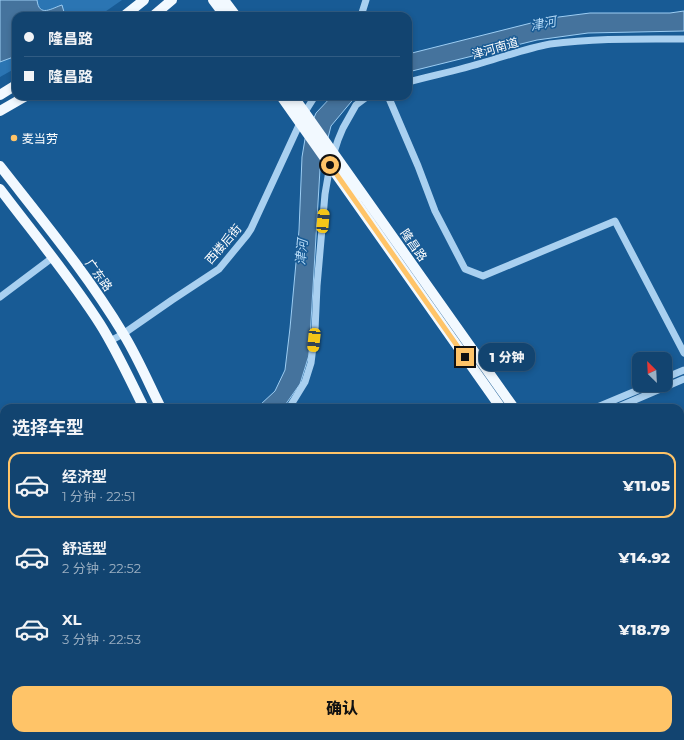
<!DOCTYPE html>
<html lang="zh">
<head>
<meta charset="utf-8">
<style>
	:root { --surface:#124470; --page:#1f4e78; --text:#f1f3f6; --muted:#9cb0c3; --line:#315c83; --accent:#ffc468 }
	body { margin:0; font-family:Montserrat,"Noto Sans SC",sans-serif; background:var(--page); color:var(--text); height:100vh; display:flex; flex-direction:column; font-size:15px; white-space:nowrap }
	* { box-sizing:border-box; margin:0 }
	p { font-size:13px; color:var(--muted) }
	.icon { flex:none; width:22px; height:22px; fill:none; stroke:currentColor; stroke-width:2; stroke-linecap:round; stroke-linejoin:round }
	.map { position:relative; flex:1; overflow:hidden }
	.details { position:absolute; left:0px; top:404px; width:684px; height:336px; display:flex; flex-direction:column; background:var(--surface); border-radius:12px 12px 0 0; box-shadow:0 2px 6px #0003,0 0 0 1px var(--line) }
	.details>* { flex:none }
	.top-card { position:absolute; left:12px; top:12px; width:400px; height:88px; border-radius:12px; box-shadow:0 2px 6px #0003,0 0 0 1px var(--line); display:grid; align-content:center; height:88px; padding:0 12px; background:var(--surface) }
	.needle { width:26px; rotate:336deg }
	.buttons { position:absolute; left:632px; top:352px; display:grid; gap:8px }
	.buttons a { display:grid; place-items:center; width:40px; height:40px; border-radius:8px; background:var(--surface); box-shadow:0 2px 6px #0003,0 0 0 1px var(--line); font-size:20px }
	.end { position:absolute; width:18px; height:18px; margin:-9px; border:5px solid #ffc468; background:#111; box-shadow:0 0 0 2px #111 }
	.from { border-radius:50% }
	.bubble { position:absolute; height:28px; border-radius:12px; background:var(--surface); box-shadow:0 2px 6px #0003,0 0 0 1px var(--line); font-size:13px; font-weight:800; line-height:28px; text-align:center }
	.car { position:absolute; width:12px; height:24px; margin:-12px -6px; border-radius:5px; box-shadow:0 0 3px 1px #0007; background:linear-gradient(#f5c518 24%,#345 0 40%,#f5c518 0 76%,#345 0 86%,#f5c518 0) }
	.top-card b { display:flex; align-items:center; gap:14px; height:38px; font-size:15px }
	.top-card b+b { border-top:1px solid var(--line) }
	.top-card i { width:10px; height:10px; background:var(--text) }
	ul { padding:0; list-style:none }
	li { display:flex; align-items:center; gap:12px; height:66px; margin:0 8px 6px; padding:0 4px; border:2px solid transparent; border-radius:12px }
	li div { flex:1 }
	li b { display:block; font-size:15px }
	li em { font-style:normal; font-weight:800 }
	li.selected { border-color:var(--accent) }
	li>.icon { width:36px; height:36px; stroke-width:1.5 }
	h2 { padding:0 12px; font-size:18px; line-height:48px }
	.button { display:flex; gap:8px; margin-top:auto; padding:8px 12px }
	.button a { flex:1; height:46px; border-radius:12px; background:var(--accent); color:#111; font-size:16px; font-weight:800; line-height:46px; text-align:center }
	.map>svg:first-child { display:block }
	.green { fill:#2b75b3 }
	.water { fill:#45739d; stroke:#9ccdf3 }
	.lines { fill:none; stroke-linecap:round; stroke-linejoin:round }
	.minor { stroke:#a9d0f0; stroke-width:7 }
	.major { stroke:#f2f9ff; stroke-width:10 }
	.route { stroke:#ffc468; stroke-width:5 }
	.poi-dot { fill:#ffc468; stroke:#185b95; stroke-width:1.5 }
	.labels { text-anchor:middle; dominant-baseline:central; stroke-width:3; stroke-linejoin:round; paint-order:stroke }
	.street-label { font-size:12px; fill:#fff; stroke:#185b95 }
	.poi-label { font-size:12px; fill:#fff; stroke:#185b95; text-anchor:start }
	.water-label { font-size:13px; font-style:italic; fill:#b5daf7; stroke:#185b95 }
</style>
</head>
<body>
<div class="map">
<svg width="684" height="740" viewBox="0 0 684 740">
	<rect width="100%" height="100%" fill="#185b95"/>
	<!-- green -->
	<path class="green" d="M 0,0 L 122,0 L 99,16 L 16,16 L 16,68 L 0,77 Z"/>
	<!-- water -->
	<path class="water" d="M 0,0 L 37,0 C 39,18 52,8 62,5 L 64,12 L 63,16 L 16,16 L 16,56 L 0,62 Z
		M 684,11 L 684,31 L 588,33 L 537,40 L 408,72 L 408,54 L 551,18 L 590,13 L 670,13 Z
		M 332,96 L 356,96 L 331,126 L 320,169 L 309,355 L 300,384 L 283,408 L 254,408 L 260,405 L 275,391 L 285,370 L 290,328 L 299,230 L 302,157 L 305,139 L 316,113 Z"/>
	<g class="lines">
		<!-- minor -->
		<path class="minor" d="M 361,16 L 366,0
			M 408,82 C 434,75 460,70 485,62 C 506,56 528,48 550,44 C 594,38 639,39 684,39
			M 388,96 L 418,166 L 435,211 L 465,269 L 483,276 L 615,221 L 684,353
			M 0,297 L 52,258
			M 110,341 L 123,334 L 172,300 L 219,269 L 247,235 L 251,229 L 305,112 L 315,96
			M 665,378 L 684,370
			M 289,408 L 305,382 L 311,363 L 315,330 L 317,286 L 325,194 L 330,165 L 338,140 L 343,128 L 356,105 L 368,96
			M 595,408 L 650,385
			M 616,408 L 684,379
			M 0,464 L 4,463
			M 0,495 L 4,494
			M 0,671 L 4,669
			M 0,679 L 4,677
			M 0,692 L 4,701
			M 20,736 L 21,740
			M 455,736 L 457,740
			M 331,740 L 340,736
			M 524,740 L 533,736"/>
		<!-- major -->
		<path class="major" d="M 213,0 L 225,16
			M 224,0 L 236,16
			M 124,16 L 144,0
			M 153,16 L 172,0
			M 0,95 L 16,85
			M 281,96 L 501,408
			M 293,96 L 514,408
			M 0,111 L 26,96
			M 0,166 C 43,221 88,275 124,335 C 138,358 149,384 161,408
			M 0,189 C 34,234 70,277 100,324 C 117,351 130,380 144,408
			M 680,646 L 684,652
			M 680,661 L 684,667
			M 300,736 L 302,740
			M 315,736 L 317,740"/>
	</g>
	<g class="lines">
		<!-- route -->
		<path class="route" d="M 330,165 L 465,357"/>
	</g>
	<!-- markers -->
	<circle class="poi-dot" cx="14" cy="138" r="4"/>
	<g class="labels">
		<!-- street labels -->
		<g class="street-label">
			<text transform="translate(495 48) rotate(-16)">津河南道</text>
			<text transform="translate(223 244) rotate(-49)">西楼后街</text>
			<text transform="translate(414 245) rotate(55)">隆昌路</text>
			<text transform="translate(99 275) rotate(54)">广东路</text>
		</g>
		<!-- poi labels -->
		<g class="poi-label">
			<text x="22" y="138">麦当劳</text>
		</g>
		<!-- water labels -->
		<g class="water-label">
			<text transform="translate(543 23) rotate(-11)">津河</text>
			<text transform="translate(301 252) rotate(-85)">津河</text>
		</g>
	</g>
</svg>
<div class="buttons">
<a><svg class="needle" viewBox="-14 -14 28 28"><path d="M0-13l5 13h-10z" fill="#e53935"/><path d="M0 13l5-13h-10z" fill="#9cb0c3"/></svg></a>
</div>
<i class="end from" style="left:330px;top:165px"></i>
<i class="end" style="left:465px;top:357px"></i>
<div class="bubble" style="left:479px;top:343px;width:56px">1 分钟</div>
<i class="car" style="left:323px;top:221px;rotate:5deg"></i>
<i class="car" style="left:314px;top:340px;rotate:186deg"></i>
<div class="top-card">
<b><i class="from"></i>隆昌路</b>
<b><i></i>隆昌路</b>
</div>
<section class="details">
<h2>选择车型</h2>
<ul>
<li class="selected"><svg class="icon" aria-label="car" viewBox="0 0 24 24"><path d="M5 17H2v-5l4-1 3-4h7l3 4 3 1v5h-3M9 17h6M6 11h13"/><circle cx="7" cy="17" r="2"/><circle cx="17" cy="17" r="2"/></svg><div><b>经济型</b><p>1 分钟 · 22:51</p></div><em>¥11.05</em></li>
<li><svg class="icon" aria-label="car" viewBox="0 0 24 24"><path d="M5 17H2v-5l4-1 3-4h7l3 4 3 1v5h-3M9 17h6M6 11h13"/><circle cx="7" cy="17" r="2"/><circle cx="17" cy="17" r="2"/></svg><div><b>舒适型</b><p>2 分钟 · 22:52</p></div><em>¥14.92</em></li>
<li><svg class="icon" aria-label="car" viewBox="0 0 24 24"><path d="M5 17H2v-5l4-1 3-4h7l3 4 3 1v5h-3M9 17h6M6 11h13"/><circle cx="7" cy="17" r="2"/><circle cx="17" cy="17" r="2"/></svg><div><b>XL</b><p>3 分钟 · 22:53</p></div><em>¥18.79</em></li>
</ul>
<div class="button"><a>确认</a></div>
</section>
</div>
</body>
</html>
